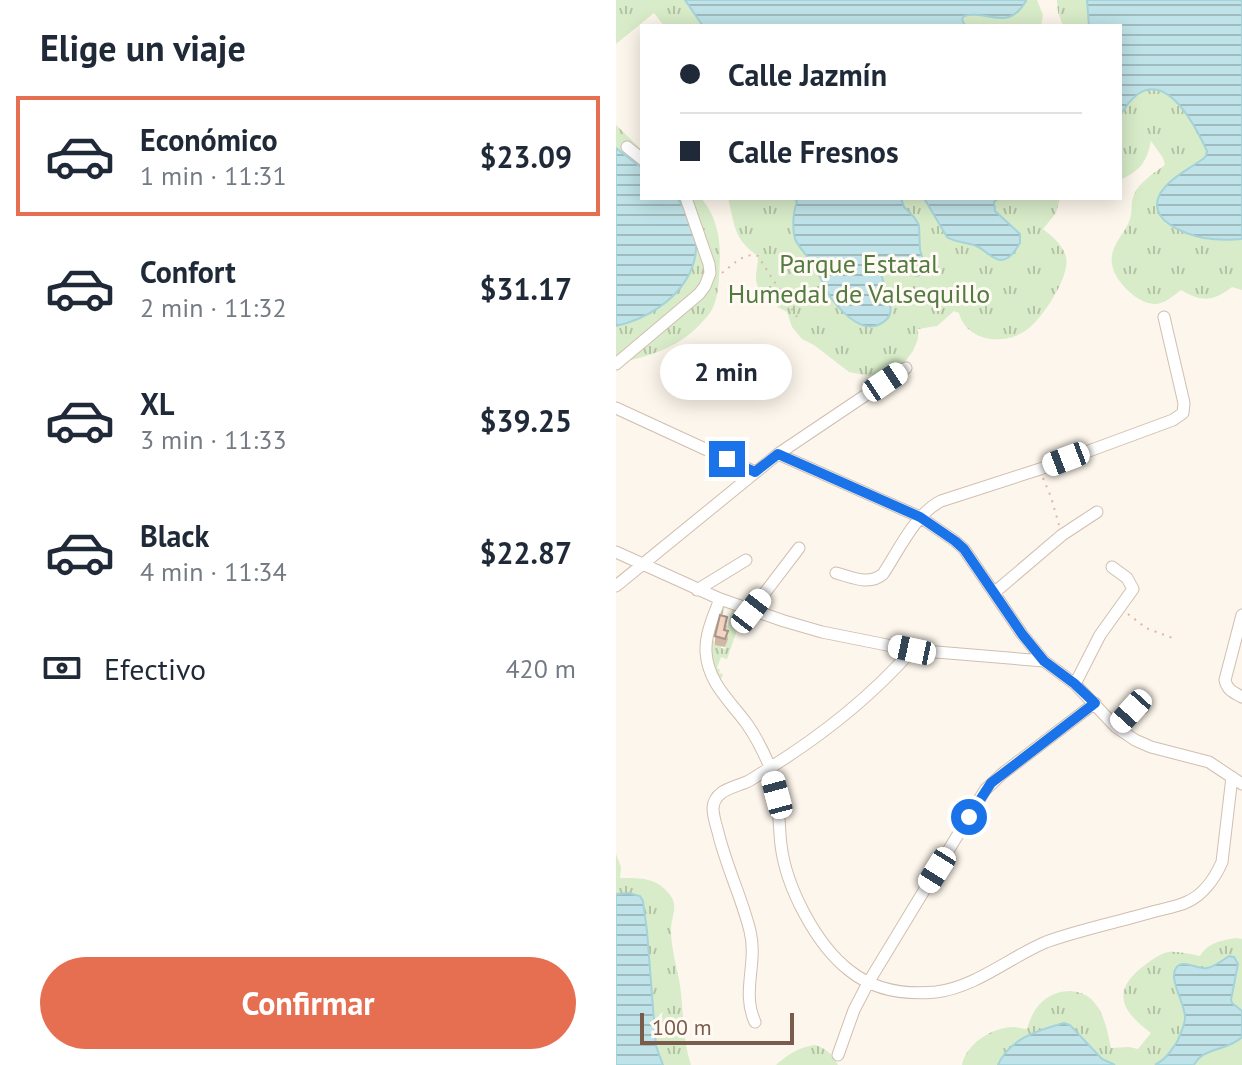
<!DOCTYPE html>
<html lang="es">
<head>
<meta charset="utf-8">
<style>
	:root { --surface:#fff; --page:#f2f2f3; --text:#1f2937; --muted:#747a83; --line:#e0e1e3; --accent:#e76f51 }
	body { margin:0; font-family:"PT Sans",sans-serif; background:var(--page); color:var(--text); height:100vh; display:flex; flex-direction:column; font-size:30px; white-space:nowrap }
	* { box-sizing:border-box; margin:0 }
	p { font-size:26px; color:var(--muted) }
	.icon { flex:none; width:44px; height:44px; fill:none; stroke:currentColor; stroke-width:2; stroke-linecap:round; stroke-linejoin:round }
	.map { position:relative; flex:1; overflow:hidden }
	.sheet { display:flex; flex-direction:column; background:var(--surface); width:616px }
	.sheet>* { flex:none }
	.top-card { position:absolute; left:24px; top:24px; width:482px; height:176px; border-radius:0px; box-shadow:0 4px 20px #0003; display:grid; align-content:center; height:176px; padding:0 40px; background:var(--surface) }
	.scale { position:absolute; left:24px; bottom:20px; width:154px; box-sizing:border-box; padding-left:8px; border:4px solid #7a5c4d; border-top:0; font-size:22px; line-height:28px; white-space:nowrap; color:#7a5c4d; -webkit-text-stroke:6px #fffaf3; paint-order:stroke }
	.end { position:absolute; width:36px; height:36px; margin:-18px; border:10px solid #1a73e8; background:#fff; box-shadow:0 0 0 4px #fff }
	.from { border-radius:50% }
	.bubble { position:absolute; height:56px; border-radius:28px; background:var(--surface); box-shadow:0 4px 20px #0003; font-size:26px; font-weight:800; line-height:56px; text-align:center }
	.car { position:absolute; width:24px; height:48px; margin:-24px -12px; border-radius:10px; box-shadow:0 0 6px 2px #0007; background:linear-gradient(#fff 24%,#345 0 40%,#fff 0 76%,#345 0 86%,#fff 0) }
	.top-card b { display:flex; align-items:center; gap:28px; height:76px; font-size:30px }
	.top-card b+b { border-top:2px solid var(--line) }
	.top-card i { width:20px; height:20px; background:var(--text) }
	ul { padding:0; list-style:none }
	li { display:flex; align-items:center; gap:24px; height:120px; margin:0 16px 12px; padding:0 24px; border:4px solid transparent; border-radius:0px }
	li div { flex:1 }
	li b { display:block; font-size:30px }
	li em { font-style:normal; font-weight:800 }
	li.active { border-color:var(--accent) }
	li>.icon { width:72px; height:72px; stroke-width:1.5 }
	h2 { padding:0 40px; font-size:36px; line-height:96px }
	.pay { display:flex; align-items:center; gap:20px; height:88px; padding:0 40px; font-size:30px }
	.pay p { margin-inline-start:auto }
	.button { display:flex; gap:16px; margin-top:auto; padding:16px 40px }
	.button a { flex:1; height:92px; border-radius:48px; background:var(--accent); color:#fff; font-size:32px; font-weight:800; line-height:92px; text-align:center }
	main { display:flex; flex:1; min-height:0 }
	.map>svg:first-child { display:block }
	.park { fill:url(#park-tufts) }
	.water { fill:url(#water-rules); stroke:#a5d3da; stroke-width:2 }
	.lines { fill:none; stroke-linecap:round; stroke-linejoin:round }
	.minor-casing { stroke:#d1beb0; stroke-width:13 }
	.path { stroke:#d9b8a5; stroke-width:2; stroke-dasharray:2 6; stroke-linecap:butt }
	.minor { stroke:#fff; stroke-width:11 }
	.wall { fill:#d1b7a8 }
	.building { fill:#f3d5c3; stroke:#aa9588; stroke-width:2 }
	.route { stroke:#1a73e8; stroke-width:10 }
	.labels { text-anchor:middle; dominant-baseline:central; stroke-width:6; stroke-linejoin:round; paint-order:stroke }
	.park-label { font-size:26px; fill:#537a41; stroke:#fffaf3 }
</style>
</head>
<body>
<main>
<section class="sheet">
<h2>Elige un viaje</h2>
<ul>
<li class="active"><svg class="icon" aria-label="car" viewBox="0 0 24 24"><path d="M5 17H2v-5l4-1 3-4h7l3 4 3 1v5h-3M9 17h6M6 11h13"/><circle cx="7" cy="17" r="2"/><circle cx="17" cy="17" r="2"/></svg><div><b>Económico</b><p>1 min · 11:31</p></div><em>$23.09</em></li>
<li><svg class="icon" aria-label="car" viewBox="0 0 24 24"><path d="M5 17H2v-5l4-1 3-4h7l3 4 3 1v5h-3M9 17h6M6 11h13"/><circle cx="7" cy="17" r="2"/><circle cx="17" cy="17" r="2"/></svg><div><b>Confort</b><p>2 min · 11:32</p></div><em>$31.17</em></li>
<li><svg class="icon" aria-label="car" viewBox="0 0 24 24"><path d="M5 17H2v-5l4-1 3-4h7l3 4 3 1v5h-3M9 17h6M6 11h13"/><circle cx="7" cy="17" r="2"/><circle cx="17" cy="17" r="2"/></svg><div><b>XL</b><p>3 min · 11:33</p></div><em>$39.25</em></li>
<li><svg class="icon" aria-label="car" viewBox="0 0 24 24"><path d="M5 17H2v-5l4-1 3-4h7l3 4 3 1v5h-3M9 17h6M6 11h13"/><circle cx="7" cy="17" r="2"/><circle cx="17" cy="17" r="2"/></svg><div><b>Black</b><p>4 min · 11:34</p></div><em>$22.87</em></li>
</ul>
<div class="pay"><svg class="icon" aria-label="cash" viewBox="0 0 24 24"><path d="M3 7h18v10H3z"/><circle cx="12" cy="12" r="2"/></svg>Efectivo<p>420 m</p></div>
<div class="button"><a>Confirmar</a></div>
</section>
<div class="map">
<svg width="626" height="1065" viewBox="0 0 626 1065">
	<defs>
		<pattern id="park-tufts" width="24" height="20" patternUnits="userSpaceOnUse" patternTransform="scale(2)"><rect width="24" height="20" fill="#d8ecc9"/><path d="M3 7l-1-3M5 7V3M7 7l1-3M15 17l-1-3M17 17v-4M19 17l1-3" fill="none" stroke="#b4c2a5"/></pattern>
		<pattern id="water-rules" width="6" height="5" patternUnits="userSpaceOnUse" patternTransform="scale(2)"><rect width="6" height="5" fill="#bfe3e8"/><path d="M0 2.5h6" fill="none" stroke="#a0bbbe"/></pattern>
	</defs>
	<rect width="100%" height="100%" fill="#fdf6ec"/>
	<!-- park -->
	<path class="park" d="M 0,0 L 421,0 L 427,15 L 425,26 L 48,26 L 38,13 L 0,44 Z
		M 441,0 L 626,0 L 626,290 L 616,287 C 598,301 586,303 565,290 C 557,296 549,304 538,304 C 521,303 498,281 496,264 C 493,245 509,235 514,219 C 517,211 514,203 518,195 C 523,182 538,173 549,165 L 547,158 L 535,141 C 530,164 524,170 504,180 L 504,26 L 447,26 L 442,12 Z
		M 0,125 L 26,150 L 26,198 L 85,198 C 99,214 104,235 104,256 C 103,272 104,290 98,305 C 96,311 92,316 88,320 C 63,349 35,355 0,364 Z
		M 112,198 L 444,198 L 440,213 L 427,229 C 436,236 447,245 450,257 C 455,276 425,321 409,331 C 387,346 350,341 343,313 L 338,311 L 321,326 L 302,329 L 302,339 L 297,351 L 285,367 L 276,371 L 253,376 L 233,372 L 198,345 L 186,339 L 176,327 L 171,312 C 158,305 140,295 140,277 C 140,270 142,264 142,256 C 117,239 119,225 112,198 Z
		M 102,605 L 109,607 L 100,638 L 97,637 L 97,640 L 105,646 L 105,648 L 109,649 L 111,640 L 108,638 L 116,610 L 127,613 L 111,659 L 105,657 L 101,668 L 104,670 L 103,673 L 107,674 L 105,679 L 94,669 L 93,634 Z
		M 0,854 L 5,867 L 4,878 C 24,878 41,877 54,895 C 63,906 55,917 55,930 C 55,948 61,968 64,985 C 68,1014 66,1037 75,1065 L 0,1065 Z
		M 620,938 L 626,939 L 626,1065 L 346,1065 C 350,1044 376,1027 398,1027 C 402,1027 407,1029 411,1029 C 417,1007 431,991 455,991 C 463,992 471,994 477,1001 C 489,1014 491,1031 495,1048 L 513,1047 L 522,1049 L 535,1033 C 508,1013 494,993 525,968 C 533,962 543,954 552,952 C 562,951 574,954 584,956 C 593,942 604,941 620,938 Z
		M 199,1045 C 211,1049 216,1054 222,1065 L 160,1065 C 171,1055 183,1047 199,1045 Z"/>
	<!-- water -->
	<path class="water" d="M 69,0 L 409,0 L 410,1 C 391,33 373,9 348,16 L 346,19 L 349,26 L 87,26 Z
		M 471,0 L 626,0 L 626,239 C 614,240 600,240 588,238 C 569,234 532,221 543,196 C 550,180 573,169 587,159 L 590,156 L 591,151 C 574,114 539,54 504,116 L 504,26 L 473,26 Z
		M 0,148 L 26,168 L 26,198 L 61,198 C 108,255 61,312 0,326 Z
		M 178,198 L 285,198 L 288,207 L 298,217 L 303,225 L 304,250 L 310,269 C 299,288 284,260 264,262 C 261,279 284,308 270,320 C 250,338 227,314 215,298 C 208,287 204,275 197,265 C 192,256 183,248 179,239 C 176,228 177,212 181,202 Z
		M 308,198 L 383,198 L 378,202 L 379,211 L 404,234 L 404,243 C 400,249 394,260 385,260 C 377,260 369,250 362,247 C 352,241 341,244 331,237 Z
		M 13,893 L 24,896 L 27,901 L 31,931 L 40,1046 L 47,1065 L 0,1065 L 0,894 Z
		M 613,956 L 618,957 L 622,964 L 615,1000 L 616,1003 L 626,1011 L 626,1037 C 612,1051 587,1047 578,1065 L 539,1065 C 550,1059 554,1052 561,1042 C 564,1035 569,1025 569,1018 C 570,1005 552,979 560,968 C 567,958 581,970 591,968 C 598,967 607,960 613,956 Z
		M 448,1023 L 454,1025 L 486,1059 L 499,1065 L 382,1065 C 393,1039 422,1030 448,1023 Z"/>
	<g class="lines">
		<defs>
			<path id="minor" d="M 11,147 L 26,159
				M 0,364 L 83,294 L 89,286 L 94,273 L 93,264 L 70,198
				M 0,408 L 139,472
				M 162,454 L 304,517 L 339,541 L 348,549 L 406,634 L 428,661 L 459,684 L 500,727 L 519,740 L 535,747 L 593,762 L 626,784
				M 0,552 L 104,599 L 168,621 L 206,632 L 296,650 L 428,661
				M 220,573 C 236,577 253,586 267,574 C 283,550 299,514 325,501 L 424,469 L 557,420 L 567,413 L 568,403 L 548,317
				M 0,586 L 162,454 L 290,368
				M 81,590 L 130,560
				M 379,592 L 446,535 L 481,512
				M 104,599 C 98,615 89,634 90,652 C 92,683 114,701 131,724 C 140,737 148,753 154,767 C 164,793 162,819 165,845 C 170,887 200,945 234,971 C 258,990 289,995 320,992 C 360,987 394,957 430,942 C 463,930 502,922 536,912 C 547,909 560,907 571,902 C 587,895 599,878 606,862 L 616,777
				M 135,611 L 183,548
				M 626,615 L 609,680 C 611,690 617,692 626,697
				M 459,684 L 484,635 L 517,589 L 511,578 L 496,567
				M 500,727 L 515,711 L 527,708
				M 139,1022 C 125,992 142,963 134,931 C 126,898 110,866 102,832 C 100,825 97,816 97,808 C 98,791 116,788 128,783 C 134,781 139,777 144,774 C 200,740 253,699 296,650
				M 222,1055 L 238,1010 L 252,983 L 369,790 L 386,774 L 479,703"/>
		</defs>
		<!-- minor casing -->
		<use href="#minor" class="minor-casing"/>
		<!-- path -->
		<path class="path" d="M 106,273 C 117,265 127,252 142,256 L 181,317
			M 427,478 L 435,497 L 443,525
			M 512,614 L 530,628 L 559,639"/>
		<!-- minor -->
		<use href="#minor" class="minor"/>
	</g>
	<!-- wall -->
	<path class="wall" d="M 111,625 L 110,631 L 112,639 L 109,647 L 99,645 L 99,636 Z"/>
	<!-- building -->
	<path class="building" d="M 104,615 L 111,617 L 108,630 L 112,631 L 109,639 L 99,636 Z"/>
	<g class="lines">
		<!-- route -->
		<path class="route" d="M 111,459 L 139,472 L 162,454 L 304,517 L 339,541 L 348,549 L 406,634 L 428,661 L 459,684 L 479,703 L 375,783 L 353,817"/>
	</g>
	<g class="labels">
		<!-- park labels -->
		<g class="park-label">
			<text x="243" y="263">Parque Estatal<tspan x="243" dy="30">Humedal de Valsequillo</tspan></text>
		</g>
	</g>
</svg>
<div class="scale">100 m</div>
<i class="end from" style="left:353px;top:817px"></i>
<i class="end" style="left:111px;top:459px"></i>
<div class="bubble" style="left:44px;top:344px;width:132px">2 min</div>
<i class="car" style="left:269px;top:382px;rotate:56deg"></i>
<i class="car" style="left:450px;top:459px;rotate:249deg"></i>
<i class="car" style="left:135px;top:611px;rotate:38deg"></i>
<i class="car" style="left:296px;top:650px;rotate:282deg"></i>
<i class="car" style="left:515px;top:711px;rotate:222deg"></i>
<i class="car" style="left:161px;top:795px;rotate:345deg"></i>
<i class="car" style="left:321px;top:870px;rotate:212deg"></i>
<div class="top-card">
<b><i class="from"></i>Calle Jazmín</b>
<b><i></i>Calle Fresnos</b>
</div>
</div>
</main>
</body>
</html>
